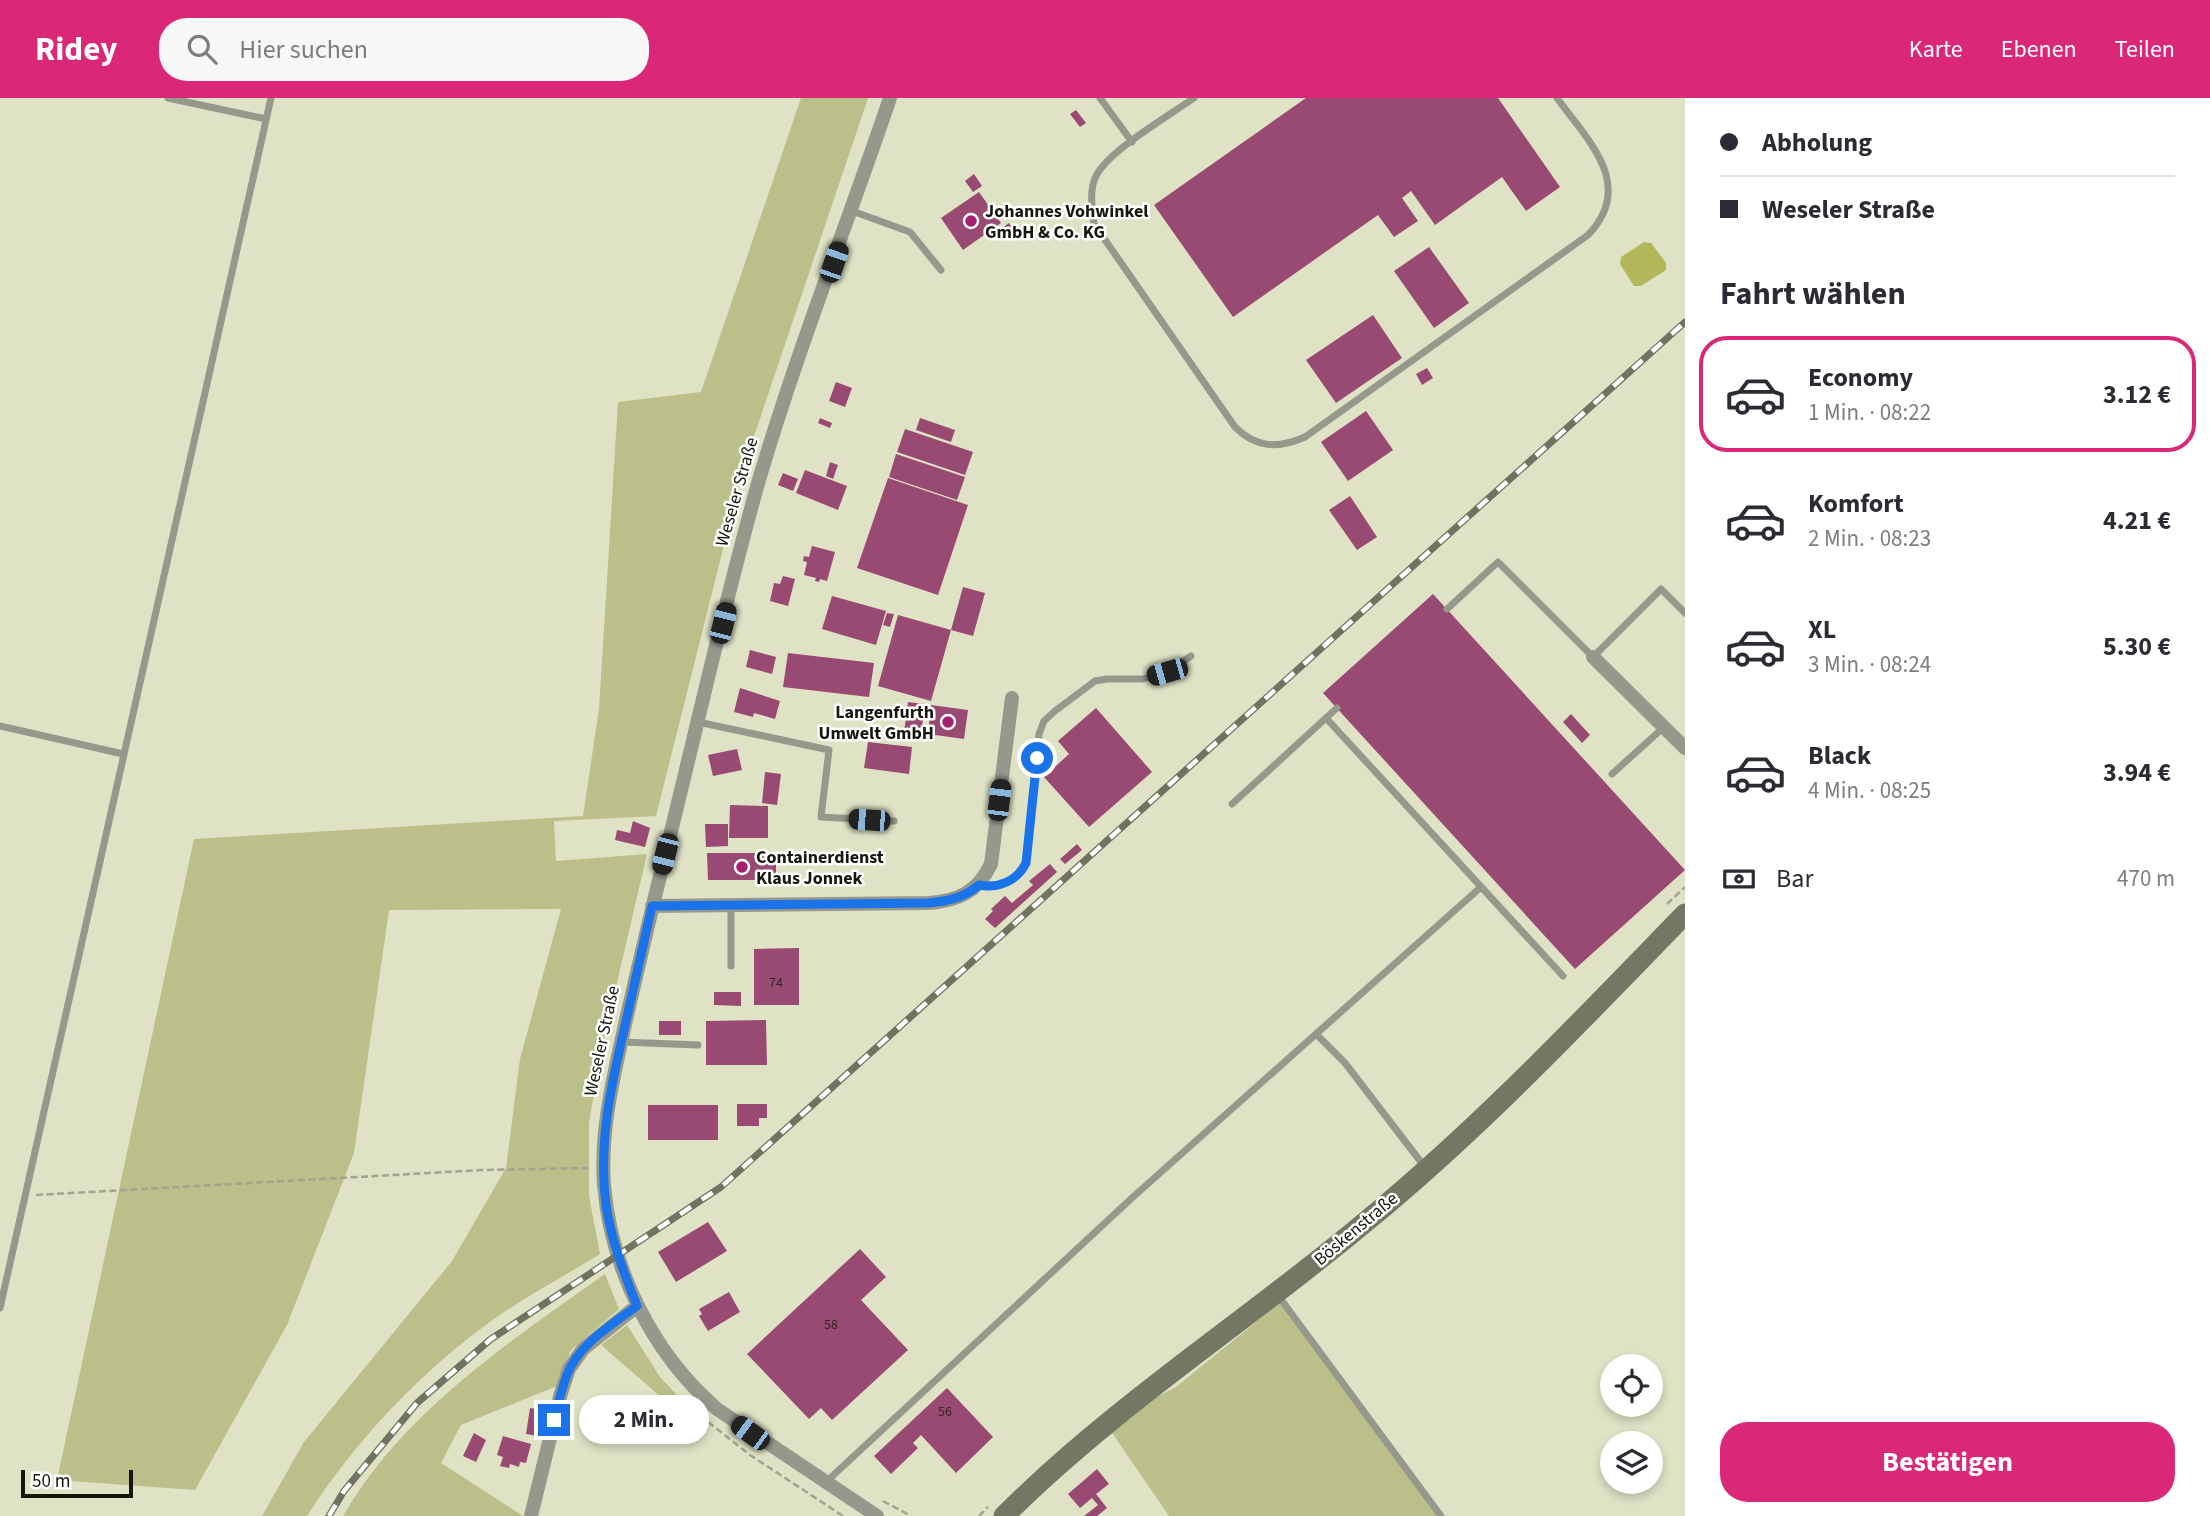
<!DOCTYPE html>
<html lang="de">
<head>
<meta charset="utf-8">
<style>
	:root { --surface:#fff; --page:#f7f7f7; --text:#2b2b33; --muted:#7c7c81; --line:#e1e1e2; --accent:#db2777 }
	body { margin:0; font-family:"Source Sans 3",sans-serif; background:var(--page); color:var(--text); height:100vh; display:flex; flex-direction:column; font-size:26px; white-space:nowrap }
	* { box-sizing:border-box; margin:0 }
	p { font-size:23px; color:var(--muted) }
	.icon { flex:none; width:38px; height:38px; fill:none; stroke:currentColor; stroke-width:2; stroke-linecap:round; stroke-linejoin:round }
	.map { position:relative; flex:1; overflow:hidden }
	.details { display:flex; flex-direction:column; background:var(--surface); width:525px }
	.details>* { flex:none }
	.banner { display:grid; align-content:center; height:154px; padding:0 35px; background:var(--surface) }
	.controls { position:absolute; left:1600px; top:1256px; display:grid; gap:14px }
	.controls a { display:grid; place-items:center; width:63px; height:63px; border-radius:50%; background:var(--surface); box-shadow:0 4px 10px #0003; font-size:35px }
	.scale { position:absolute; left:21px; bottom:18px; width:112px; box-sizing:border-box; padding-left:7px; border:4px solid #16160c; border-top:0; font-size:19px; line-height:24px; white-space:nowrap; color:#16160c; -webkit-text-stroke:5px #fff; paint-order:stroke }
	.end { position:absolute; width:32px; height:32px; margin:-16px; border:9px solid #1a73e8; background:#fff; box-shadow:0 0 0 4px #fff }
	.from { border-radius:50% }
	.bubble { position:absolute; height:49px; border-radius:24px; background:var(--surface); box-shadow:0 4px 10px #0003; font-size:23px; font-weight:700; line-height:49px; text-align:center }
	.car { position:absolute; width:21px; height:42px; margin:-21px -10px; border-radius:9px; box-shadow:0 0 5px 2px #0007; background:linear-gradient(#222 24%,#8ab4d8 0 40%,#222 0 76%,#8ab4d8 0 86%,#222 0) }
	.banner b { display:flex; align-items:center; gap:24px; height:66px; font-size:26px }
	.banner b+b { border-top:2px solid var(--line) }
	.banner i { width:18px; height:18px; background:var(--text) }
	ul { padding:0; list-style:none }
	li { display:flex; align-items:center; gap:21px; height:116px; margin:0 14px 10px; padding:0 21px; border:4px solid transparent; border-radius:28px }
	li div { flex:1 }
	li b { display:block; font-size:26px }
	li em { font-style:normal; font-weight:700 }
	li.on { border-color:var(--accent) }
	li>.icon { width:63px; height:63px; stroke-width:1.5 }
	h2 { padding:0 35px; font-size:32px; line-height:84px }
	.pay { display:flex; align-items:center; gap:18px; height:77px; padding:0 35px; font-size:26px }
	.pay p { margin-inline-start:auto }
	.cta { display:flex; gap:14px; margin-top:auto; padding:14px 35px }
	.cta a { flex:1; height:80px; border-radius:28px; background:var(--accent); color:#fff; font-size:28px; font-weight:700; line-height:80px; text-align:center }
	header { display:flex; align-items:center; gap:42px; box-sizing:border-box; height:98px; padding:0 35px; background:var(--accent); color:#fff }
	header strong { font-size:33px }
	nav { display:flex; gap:38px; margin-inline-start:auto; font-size:24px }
	.search { width:490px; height:63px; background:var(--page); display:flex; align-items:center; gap:18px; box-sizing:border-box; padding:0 24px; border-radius:28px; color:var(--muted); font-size:26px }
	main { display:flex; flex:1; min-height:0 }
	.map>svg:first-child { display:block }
	.green { fill:#bbbf89 }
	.water { fill:#b2b75b }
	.building { fill:#994a73 }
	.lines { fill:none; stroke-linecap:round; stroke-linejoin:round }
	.path { stroke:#a2a48c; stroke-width:2.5; stroke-dasharray:7 3.5; stroke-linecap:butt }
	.lane { stroke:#97988c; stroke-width:7 }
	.street { stroke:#97988c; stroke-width:14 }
	.secondary { stroke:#757765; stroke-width:21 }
	.rail-casing { stroke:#71725f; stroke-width:7 }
	.rail { stroke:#fff; stroke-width:4.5; stroke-dasharray:13; stroke-linecap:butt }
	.route { stroke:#1a73e8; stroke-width:9 }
	.poi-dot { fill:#a42170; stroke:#fff; stroke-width:2.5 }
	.labels { text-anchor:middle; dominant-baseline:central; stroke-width:5; stroke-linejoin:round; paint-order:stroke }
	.number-label { font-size:14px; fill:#372326 }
	.poi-label { font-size:18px; font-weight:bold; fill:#16160c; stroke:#fff; text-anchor:start }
	.street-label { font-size:18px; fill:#16160c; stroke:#fff }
</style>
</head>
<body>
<header>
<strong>Ridey</strong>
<div class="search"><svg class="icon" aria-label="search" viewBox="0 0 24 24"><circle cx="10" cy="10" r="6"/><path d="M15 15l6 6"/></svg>Hier suchen</div>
<nav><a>Karte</a><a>Ebenen</a><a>Teilen</a></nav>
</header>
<main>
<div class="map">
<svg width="1685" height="1418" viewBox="0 0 1685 1418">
	<rect width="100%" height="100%" fill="#dfe2c4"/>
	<!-- green -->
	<path class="green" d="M 801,0 L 868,0 L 743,371 L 656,718 L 554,723 L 556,763 L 647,756 L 602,949 L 589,1025 L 589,1098 L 600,1156 C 565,1178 528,1197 494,1221 C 421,1273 356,1342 307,1418 L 262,1418 L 304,1344 L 452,1163 L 506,1070 L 520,961 L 561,811 L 389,812 L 354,1055 L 287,1227 L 195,1392 L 57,1382 L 194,741 L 583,718 L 599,611 L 618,304 L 701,294 Z
		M 605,1176 L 619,1211 L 571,1252 L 557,1288 L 461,1327 L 441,1365 L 523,1418 L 343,1418 C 403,1314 509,1244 605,1176 Z
		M 1282,1203 L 1441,1418 L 1169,1418 L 1106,1326 L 1176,1289 Z
		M 627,1227 L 660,1279 L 689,1310 L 683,1318 L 601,1247 Z"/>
	<!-- water -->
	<path class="water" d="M 1644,144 L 1651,145 L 1666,165 L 1666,172 L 1641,188 L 1634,188 L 1620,166 L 1621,159 Z"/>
	<!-- building -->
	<path class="building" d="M 1306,0 L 1498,0 L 1560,89 L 1526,113 L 1502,79 L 1435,127 L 1411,93 L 1402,100 L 1418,123 L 1394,139 L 1378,117 L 1233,219 L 1154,107 Z
		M 1076,12 L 1086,25 L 1080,29 L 1070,16 Z
		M 974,76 L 982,88 L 973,94 L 965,83 Z
		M 979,94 L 1001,125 L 963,152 L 941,120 Z
		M 1009,125 L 1015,134 L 1009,139 L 1002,130 Z
		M 1429,149 L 1469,205 L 1434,230 L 1394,173 Z
		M 1373,217 L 1402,260 L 1336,305 L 1306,262 Z
		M 1427,270 L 1433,280 L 1422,287 L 1416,276 Z
		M 836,284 L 852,290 L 845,309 L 829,303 Z
		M 1366,313 L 1393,352 L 1348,383 L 1321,344 Z
		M 820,320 L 832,325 L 830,330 L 818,325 Z
		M 920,320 L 955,332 L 951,344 L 916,332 Z
		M 905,331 L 973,354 L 965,377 L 897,354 Z
		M 896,356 L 965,379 L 957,402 L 889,379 Z
		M 830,364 L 838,367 L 833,381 L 826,378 Z
		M 805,372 L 847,388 L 838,412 L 796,395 Z
		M 783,375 L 798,381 L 793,393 L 778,387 Z
		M 888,380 L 968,407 L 938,497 L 857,470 Z
		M 1350,398 L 1377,439 L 1357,452 L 1329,412 Z
		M 812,448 L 835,454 L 827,483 L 820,481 L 819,484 L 815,483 L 816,480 L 804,477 L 807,464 L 803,463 L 804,458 L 809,459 Z
		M 783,478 L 795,481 L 788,508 L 770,503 L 774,485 L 780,486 Z
		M 963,489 L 985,495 L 973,538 L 951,532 Z
		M 1433,496 L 1685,772 L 1575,871 L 1323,595 Z
		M 832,498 L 886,513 L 876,547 L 822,531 Z
		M 887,515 L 894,516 L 890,529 L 883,527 Z
		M 898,517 L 951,532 L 931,603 L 878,588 Z
		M 750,552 L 776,559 L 772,576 L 746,569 Z
		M 788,555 L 874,565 L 869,599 L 783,589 Z
		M 740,590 L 780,603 L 775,621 L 754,615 L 753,619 L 734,614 Z
		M 908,604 L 925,606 L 921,637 L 904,635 Z
		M 931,607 L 968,612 L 964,641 L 928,636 Z
		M 1096,610 L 1152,674 L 1089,729 L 1044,679 L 1069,656 L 1058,643 Z
		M 1571,616 L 1590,637 L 1582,645 L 1563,624 Z
		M 868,644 L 912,649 L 909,676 L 864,670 Z
		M 737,651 L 742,672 L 713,678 L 708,657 Z
		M 765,674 L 781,676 L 777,707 L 762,705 Z
		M 730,707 L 768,708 L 768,740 L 729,740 Z
		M 633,723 L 650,730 L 645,749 L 615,742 L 617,732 L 630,735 Z
		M 705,726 L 728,726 L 728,748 L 706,749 Z
		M 1077,746 L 1082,752 L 1065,766 L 1060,761 Z
		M 707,755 L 776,755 L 776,782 L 708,782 Z
		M 1050,766 L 1057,774 L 995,830 L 985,821 L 993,813 L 991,811 L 1005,798 L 1012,805 L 1033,787 L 1029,783 Z
		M 799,850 L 799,907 L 754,907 L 754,851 Z
		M 714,894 L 741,894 L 741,908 L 714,907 Z
		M 766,922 L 767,967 L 706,967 L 706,923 Z
		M 659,923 L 681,923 L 681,937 L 659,937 Z
		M 737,1006 L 767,1006 L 767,1020 L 759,1020 L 759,1028 L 737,1028 Z
		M 648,1007 L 718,1007 L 718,1042 L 648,1042 Z
		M 708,1124 L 727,1153 L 676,1184 L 658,1154 Z
		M 860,1151 L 886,1179 L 861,1202 L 908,1252 L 832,1322 L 821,1310 L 809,1321 L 747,1256 Z
		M 729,1194 L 740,1214 L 708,1233 L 699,1218 L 702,1216 L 699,1211 Z
		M 947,1290 L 993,1339 L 956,1375 L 921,1337 L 913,1345 L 918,1350 L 891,1376 L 874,1358 Z
		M 530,1310 L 542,1312 L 538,1338 L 526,1336 Z
		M 474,1335 L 486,1342 L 476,1364 L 463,1358 Z
		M 503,1338 L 531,1346 L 526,1365 L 520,1364 L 519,1369 L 510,1366 L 509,1370 L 500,1368 L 503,1359 L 497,1357 Z
		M 1097,1371 L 1109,1386 L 1096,1396 L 1107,1410 L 1097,1418 L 1084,1418 L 1098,1407 L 1092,1400 L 1080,1410 L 1068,1396 Z"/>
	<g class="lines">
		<!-- path -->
		<path class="path" d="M 1667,806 L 1685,789
			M 36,1097 L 482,1072 L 589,1070
			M 708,1324 L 750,1357 L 843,1418
			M 883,1403 L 911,1418
			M 979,1418 L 988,1409"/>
		<!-- lane -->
		<path class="lane" d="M 168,0 L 266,21
			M 1100,0 L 1132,44
			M 1194,0 C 1170,17 1108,53 1096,78 C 1089,92 1092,110 1094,126 L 1235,329 C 1256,350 1278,351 1305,339 L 1588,137 C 1636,87 1588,43 1557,0
			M 852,113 L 910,134 L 941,172
			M 1447,511 L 1498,464 L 1593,559 L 1661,491 L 1685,515
			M 1326,620 L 1337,610
			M 698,624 L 829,652 L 821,719 L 894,723
			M 0,628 L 123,656
			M 1612,676 L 1664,629
			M 1232,706 L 1326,620 L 1563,878
			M 979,787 C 998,791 1017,783 1026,765 L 1039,636 L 1044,623 L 1055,613 L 1095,583 L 1107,581 L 1143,581 L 1167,574 L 1191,558
			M 731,808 L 731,868
			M 1316,936 L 1345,965 L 1424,1068
			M 621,944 L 698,947
			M 1277,1196 L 1441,1418
			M 0,1210 L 271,0
			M 826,1384 L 1133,1099 L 1481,789"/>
		<!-- street -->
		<path class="street" d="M 1593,559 L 1685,650
			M 652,808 L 928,805 C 958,803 978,794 991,766 L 1012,600
			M 531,1418 L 561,1295 L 569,1271 L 583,1251 L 637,1208
			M 877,1418 L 717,1311 C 653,1256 611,1172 604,1087 C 600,1031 614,977 626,922 C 638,870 650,818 663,766 C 695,638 723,509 759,382 C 797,253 847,127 890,0"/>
		<!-- secondary -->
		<path class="secondary" d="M 1004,1418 C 1115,1307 1249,1222 1369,1121 C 1482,1028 1583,921 1685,816"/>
		<defs>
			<path id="rail" d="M 329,1418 L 344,1393 L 417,1305 L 491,1241 L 721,1089 L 1685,224"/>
		</defs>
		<!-- rail casing -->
		<use href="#rail" class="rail-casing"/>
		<!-- rail -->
		<use href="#rail" class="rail"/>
	</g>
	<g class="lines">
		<!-- route -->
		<path class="route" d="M 554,1322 C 559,1305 562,1286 570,1270 C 583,1244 614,1225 637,1208 C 624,1175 611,1142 606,1107 C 598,1046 611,987 625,928 C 634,888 643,848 652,808 L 928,805 C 948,803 964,800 979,787 C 998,791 1017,783 1026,765 L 1037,660"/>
	</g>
	<!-- markers -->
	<g class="poi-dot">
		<circle cx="971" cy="123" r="7"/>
		<circle cx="948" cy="624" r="7"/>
		<circle cx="742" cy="769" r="7"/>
	</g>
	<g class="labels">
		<!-- number labels -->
		<g class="number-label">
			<text x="776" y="885">74</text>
			<text x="831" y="1227">58</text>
			<text x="945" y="1314">56</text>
		</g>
		<!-- poi labels -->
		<g class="poi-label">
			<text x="985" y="113">Johannes Vohwinkel<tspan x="985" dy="21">GmbH &amp; Co. KG</tspan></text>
			<text x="934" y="614" text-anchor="end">Langenfurth<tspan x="934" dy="21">Umwelt GmbH</tspan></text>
			<text x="756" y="759">Containerdienst<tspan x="756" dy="21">Klaus Jonnek</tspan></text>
		</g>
		<!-- street labels -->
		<g class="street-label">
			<text transform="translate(737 394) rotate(-74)">Weseler Straße</text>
			<text transform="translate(602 943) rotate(-78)">Weseler Straße</text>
			<text transform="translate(1356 1131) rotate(-40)">Böskenstraße</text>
		</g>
	</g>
</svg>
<div class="controls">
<a><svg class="icon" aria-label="locate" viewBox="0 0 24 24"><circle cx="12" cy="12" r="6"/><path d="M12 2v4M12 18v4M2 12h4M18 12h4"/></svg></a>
<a><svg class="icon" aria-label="layers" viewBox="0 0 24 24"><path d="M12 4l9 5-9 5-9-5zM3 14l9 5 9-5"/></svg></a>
</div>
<div class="scale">50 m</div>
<i class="end from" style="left:1037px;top:660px"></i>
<i class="end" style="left:554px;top:1322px"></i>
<div class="bubble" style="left:579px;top:1297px;width:130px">2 Min.</div>
<i class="car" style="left:834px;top:164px;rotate:19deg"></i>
<i class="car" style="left:723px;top:525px;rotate:14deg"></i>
<i class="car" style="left:1167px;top:574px;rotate:254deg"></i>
<i class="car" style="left:999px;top:702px;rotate:7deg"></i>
<i class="car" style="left:869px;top:722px;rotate:274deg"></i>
<i class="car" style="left:665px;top:756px;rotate:194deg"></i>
<i class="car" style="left:750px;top:1335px;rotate:306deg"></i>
</div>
<section class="details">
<div class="banner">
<b><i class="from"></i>Abholung</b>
<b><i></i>Weseler Straße</b>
</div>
<h2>Fahrt wählen</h2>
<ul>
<li class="on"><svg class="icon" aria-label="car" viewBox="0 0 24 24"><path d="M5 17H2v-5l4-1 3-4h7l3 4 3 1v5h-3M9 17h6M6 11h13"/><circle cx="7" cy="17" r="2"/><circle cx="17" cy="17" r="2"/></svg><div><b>Economy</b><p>1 Min. · 08:22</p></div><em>3.12 €</em></li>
<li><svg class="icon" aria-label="car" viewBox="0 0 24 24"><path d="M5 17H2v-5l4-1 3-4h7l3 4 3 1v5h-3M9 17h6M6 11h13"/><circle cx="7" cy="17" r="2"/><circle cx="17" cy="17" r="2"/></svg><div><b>Komfort</b><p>2 Min. · 08:23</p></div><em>4.21 €</em></li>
<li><svg class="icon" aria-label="car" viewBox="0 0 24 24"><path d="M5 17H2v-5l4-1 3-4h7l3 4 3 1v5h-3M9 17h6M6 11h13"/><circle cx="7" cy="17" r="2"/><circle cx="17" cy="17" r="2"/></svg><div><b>XL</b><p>3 Min. · 08:24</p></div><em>5.30 €</em></li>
<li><svg class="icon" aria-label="car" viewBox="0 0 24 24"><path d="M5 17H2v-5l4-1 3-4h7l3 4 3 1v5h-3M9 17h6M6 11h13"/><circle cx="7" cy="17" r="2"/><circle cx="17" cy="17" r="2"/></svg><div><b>Black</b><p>4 Min. · 08:25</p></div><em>3.94 €</em></li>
</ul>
<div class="pay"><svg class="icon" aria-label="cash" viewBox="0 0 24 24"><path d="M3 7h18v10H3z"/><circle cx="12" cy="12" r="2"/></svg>Bar<p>470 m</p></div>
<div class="cta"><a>Bestätigen</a></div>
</section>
</main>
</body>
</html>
